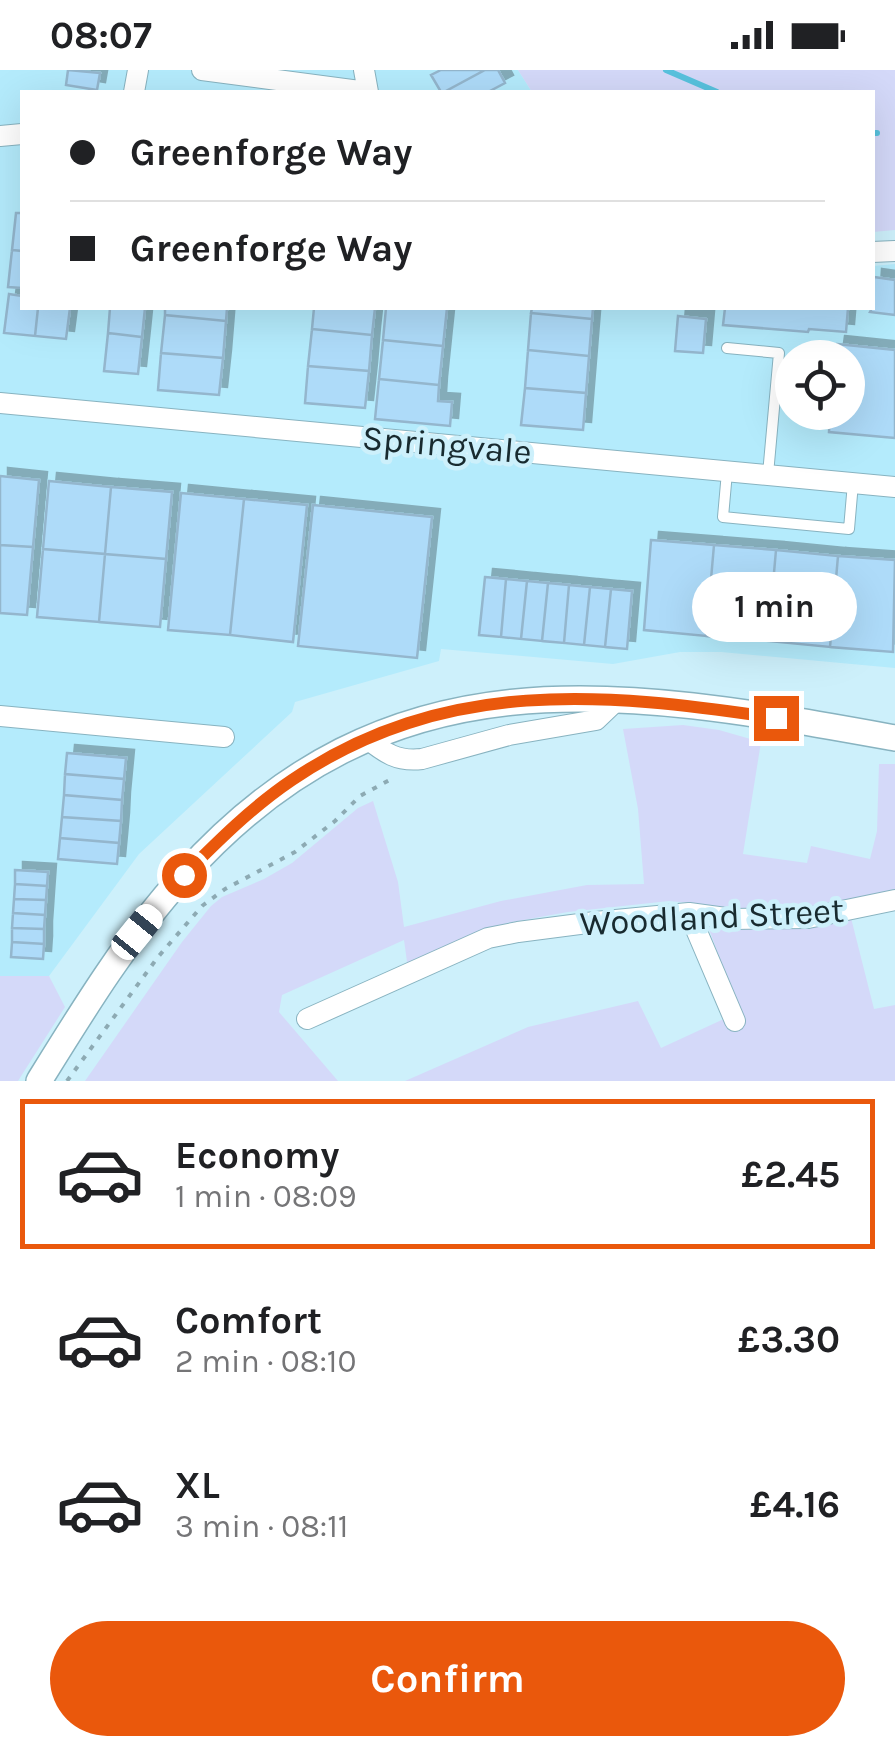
<!DOCTYPE html>
<html lang="en">
<head>
<meta charset="utf-8">
<style>
	:root { --surface:#fff; --page:#f2f2f2; --text:#202124; --muted:#757577; --line:#e0e0e0; --accent:#ea580c }
	body { margin:0; font-family:Karla,sans-serif; background:var(--page); color:var(--text); height:100vh; display:flex; flex-direction:column; font-size:38px; white-space:nowrap }
	* { box-sizing:border-box; margin:0 }
	p { font-size:32px; color:var(--muted) }
	.icon { flex:none; width:55px; height:55px; fill:none; stroke:currentColor; stroke-width:2; stroke-linecap:round; stroke-linejoin:round }
	.map { position:relative; height:1011px; overflow:hidden }
	.panel { display:flex; flex-direction:column; background:var(--surface); flex:1 }
	.panel>* { flex:none }
	.banner { position:absolute; left:20px; top:20px; width:855px; height:220px; border-radius:0px; box-shadow:0 10px 40px #0002; display:grid; align-content:center; height:220px; padding:0 50px; background:var(--surface) }
	.controls { position:absolute; left:775px; top:270px; display:grid; gap:20px }
	.controls a { display:grid; place-items:center; width:90px; height:90px; border-radius:50%; background:var(--surface); box-shadow:0 10px 40px #0002; font-size:50px }
	.end { position:absolute; width:45px; height:45px; margin:-22px; border:12px solid #ea580c; background:#fff; box-shadow:0 0 0 5px #fff }
	.from { border-radius:50% }
	.bubble { position:absolute; height:70px; border-radius:35px; background:var(--surface); box-shadow:0 10px 40px #0002; font-size:32px; font-weight:700; line-height:70px; text-align:center }
	.car { position:absolute; width:30px; height:60px; margin:-30px -15px; border-radius:12px; box-shadow:0 0 8px 2px #0007; background:linear-gradient(#fff 24%,#345 0 40%,#fff 0 76%,#345 0 86%,#fff 0) }
	.banner b { display:flex; align-items:center; gap:35px; height:95px; font-size:38px }
	.banner b+b { border-top:2px solid var(--line) }
	.banner i { width:25px; height:25px; background:var(--text) }
	ul { padding:18px 0 0; list-style:none }
	li { display:flex; align-items:center; gap:30px; height:150px; margin:0 20px 15px; padding:0 30px; border:5px solid transparent; border-radius:0px }
	li div { flex:1 }
	li b { display:block; font-size:38px }
	li em { font-style:normal; font-weight:700 }
	li.active { border-color:var(--accent) }
	li>.icon { width:90px; height:90px; stroke-width:1.5 }
	.button { display:flex; gap:20px; margin-top:auto; padding:20px 50px }
	.button a { flex:1; height:115px; border-radius:60px; background:var(--accent); color:#fff; font-size:40px; font-weight:700; line-height:115px; text-align:center }
	.status { display:flex; justify-content:space-between; align-items:center; height:70px; padding:0 50px; background:var(--surface); direction:ltr }
	.status svg { height:28px; fill:currentColor }
	.map>svg:first-child { display:block }
	.built { fill:#b4ebfc; fill-rule:evenodd }
	.green { fill:#d4d9f9 }
	.lines { fill:none; stroke-linecap:round; stroke-linejoin:round }
	.stream { stroke:#58c2de; stroke-width:6 }
	.building { fill:#aedbf9; stroke:#94b6cd; stroke-width:2.5; filter:url(#shadow) }
	.service-casing { stroke:#88b3c0; stroke-width:12 }
	.minor-casing { stroke:#88b3c0; stroke-width:22 }
	.tertiary-casing { stroke:#88b3c0; stroke-width:28 }
	.path { stroke:#8daab3; stroke-width:4; stroke-dasharray:5 8; stroke-linecap:butt }
	.service { stroke:#fff; stroke-width:10 }
	.minor { stroke:#fff; stroke-width:20 }
	.tertiary { stroke:#fff; stroke-width:25 }
	.route { stroke:#ea580c; stroke-width:12 }
	.labels { text-anchor:middle; dominant-baseline:central; stroke-width:9; stroke-linejoin:round; paint-order:stroke }
	.street-label { font-size:35px; fill:#182a2f; stroke:#cdf0fb }
</style>
</head>
<body>
<div class="status"><b>08:07</b><svg viewBox="0 0 49 12"><path d="M0 12V9h3v3zM5 12V6h3v6zM10 12V3h3v9zM15 12V0h3v12zM26 1h20v11H26zM47 4h2v5h-2z"/></svg></div>
<div class="map">
<svg width="895" height="1011" viewBox="0 0 895 1011">
	<defs>
		<filter id="shadow"><feDropShadow dx="8" dy="-8" stdDeviation="0" flood-color="#0004"/></filter>
	</defs>
	<rect width="100%" height="100%" fill="#cdf0fb"/>
	<!-- built -->
	<path class="built" d="M 0,0 L 518,0 L 532,22 L 22,22 L 22,238 L 872,238 L 873,196 L 895,194 L 895,598 L 721,582 L 680,582 L 613,594 L 441,579 L 439,591 L 295,632 L 292,642 L 139,784 L 49,906 L 0,906 ZM 792,288 L 848,288 L 848,342 L 792,342 Z"/>
	<!-- green -->
	<path class="green" d="M 518,0 L 895,0 L 895,160 L 873,162 L 872,22 L 532,22 Z
		M 683,655 L 719,660 L 761,672 L 743,784 L 807,793 L 811,776 L 870,789 L 877,761 L 879,694 L 895,694 L 895,821 L 848,836 L 874,939 L 895,935 L 895,1011 L 405,1011 L 528,957 L 638,931 L 661,978 L 739,942 L 700,834 L 669,831 L 568,842 L 507,853 L 408,899 L 404,870 L 282,925 L 279,942 L 338,1011 L 85,1011 L 182,872 L 211,836 L 222,827 L 264,809 L 292,793 L 358,738 L 373,731 L 398,812 L 404,857 L 501,831 L 587,815 L 644,814 L 638,739 L 623,659 Z
		M 0,906 L 49,906 L 65,937 L 18,1011 L 0,1011 Z"/>
	<g class="lines">
		<!-- stream -->
		<path class="stream" d="M 666,0 L 717,22
			M 872,63 L 877,63"/>
	</g>
	<!-- building -->
	<path class="building" d="M 68,0 L 100,3 L 97,20 L 66,15 Z
		M 441,0 L 485,0 L 444,22 L 441,22 L 431,5 Z
		M 485,0 L 498,0 L 505,13 L 488,22 L 444,22 Z
		M 16,143 L 22,143 L 22,181 L 12,180 Z
		M 12,180 L 22,181 L 22,218 L 8,217 Z
		M 874,207 L 895,210 L 895,245 L 870,242 L 872,238 Z
		M 9,224 L 22,226 L 22,238 L 38,238 L 35,266 L 4,263 Z
		M 38,238 L 70,238 L 66,269 L 35,266 Z
		M 110,238 L 145,238 L 142,267 L 108,263 Z
		M 165,238 L 227,238 L 226,251 L 165,245 Z
		M 314,238 L 375,238 L 372,265 L 312,259 Z
		M 386,238 L 447,238 L 443,276 L 383,270 Z
		M 532,238 L 593,238 L 592,249 L 531,243 Z
		M 725,238 L 848,238 L 846,262 L 809,259 L 808,262 L 723,255 Z
		M 531,243 L 592,249 L 589,286 L 528,280 Z
		M 165,245 L 226,251 L 223,288 L 161,283 Z
		M 678,246 L 706,249 L 703,283 L 675,281 Z
		M 312,259 L 372,265 L 369,301 L 308,296 Z
		M 108,263 L 142,267 L 138,304 L 104,301 Z
		M 383,270 L 443,276 L 439,315 L 379,309 Z
		M 837,274 L 895,280 L 895,368 L 829,362 L 830,342 L 848,342 L 848,288 L 835,288 Z
		M 528,280 L 589,286 L 586,323 L 525,318 Z
		M 161,283 L 223,288 L 219,325 L 158,320 Z
		M 308,296 L 369,301 L 365,338 L 305,333 Z
		M 379,309 L 439,315 L 438,331 L 452,332 L 450,356 L 375,349 Z
		M 525,318 L 586,323 L 583,360 L 521,355 Z
		M 0,406 L 39,410 L 33,477 L 0,475 Z
		M 49,411 L 111,417 L 105,484 L 43,479 Z
		M 111,417 L 172,422 L 166,489 L 105,484 Z
		M 181,423 L 244,429 L 230,565 L 168,560 Z
		M 244,429 L 307,435 L 293,572 L 230,565 Z
		M 313,435 L 432,447 L 417,588 L 298,576 Z
		M 651,470 L 714,475 L 706,566 L 644,560 Z
		M 0,475 L 33,477 L 27,545 L 0,543 Z
		M 714,475 L 776,480 L 768,571 L 706,566 Z
		M 43,479 L 105,484 L 99,552 L 37,547 Z
		M 776,480 L 838,486 L 830,577 L 768,571 Z
		M 105,484 L 166,489 L 160,557 L 99,552 Z
		M 838,486 L 895,490 L 893,582 L 830,577 Z
		M 485,507 L 506,509 L 501,567 L 479,565 Z
		M 506,509 L 527,511 L 521,569 L 501,567 Z
		M 527,511 L 548,513 L 542,571 L 521,569 Z
		M 548,513 L 569,515 L 564,573 L 542,571 Z
		M 569,515 L 590,517 L 584,575 L 564,573 Z
		M 590,517 L 611,519 L 605,577 L 584,575 Z
		M 611,519 L 632,521 L 627,579 L 605,577 Z
		M 67,683 L 126,688 L 124,709 L 65,704 Z
		M 65,704 L 124,709 L 122,730 L 64,725 Z
		M 64,725 L 122,730 L 121,751 L 62,747 Z
		M 62,747 L 121,751 L 119,773 L 60,768 Z
		M 60,768 L 119,773 L 117,794 L 58,789 Z
		M 15,800 L 48,802 L 47,816 L 15,814 Z
		M 15,814 L 47,816 L 46,830 L 14,829 Z
		M 14,829 L 46,830 L 45,845 L 13,843 Z
		M 13,843 L 45,845 L 44,859 L 12,858 Z
		M 12,858 L 44,859 L 44,874 L 12,872 Z
		M 12,872 L 44,874 L 43,889 L 11,887 Z"/>
	<g class="lines">
		<defs>
			<path id="service" d="M 727,278 L 779,283 L 768,404
				M 727,402 L 723,447 L 849,459 L 853,413"/>
			<path id="minor" d="M 202,0 L 367,22
				M 364,0 L 368,22
				M 134,22 L 138,0
				M 0,66 L 22,64
				M 872,182 L 895,181
				M 0,333 L 895,417
				M 0,646 L 224,667
				M 366,668 C 385,683 397,692 422,689 L 509,665 L 596,650 L 618,629
				M 689,843 L 735,951
				M 307,949 L 488,868 L 518,862 L 595,852 L 689,843 L 733,849 L 808,848 L 895,830"/>
			<path id="tertiary" d="M 39,1011 C 83,940 127,868 183,806 C 390,575 622,619 895,668"/>
		</defs>
		<!-- service casing -->
		<use href="#service" class="service-casing"/>
		<!-- minor casing -->
		<use href="#minor" class="minor-casing"/>
		<!-- tertiary casing -->
		<use href="#tertiary" class="tertiary-casing"/>
		<!-- path -->
		<path class="path" d="M 67,1011 L 158,887 L 202,836 L 225,819 L 295,782 L 335,751 L 360,726 L 395,707"/>
		<!-- service -->
		<use href="#service" class="service"/>
		<!-- minor -->
		<use href="#minor" class="minor"/>
		<!-- tertiary -->
		<use href="#tertiary" class="tertiary"/>
	</g>
	<g class="lines">
		<!-- route -->
		<path class="route" d="M 184,805 C 218,771 252,737 292,710 C 444,607 604,622 776,648"/>
	</g>
	<g class="labels">
		<!-- street labels -->
		<g class="street-label">
			<text transform="translate(447 375) rotate(5)">Springvale</text>
			<text transform="translate(712 847) rotate(-3)">Woodland Street</text>
		</g>
	</g>
</svg>
<div class="controls">
<a><svg class="icon" aria-label="locate" viewBox="0 0 24 24"><circle cx="12" cy="12" r="6"/><path d="M12 2v4M12 18v4M2 12h4M18 12h4"/></svg></a>
</div>
<i class="end from" style="left:184px;top:805px"></i>
<i class="end" style="left:776px;top:648px"></i>
<div class="bubble" style="left:692px;top:502px;width:165px">1 min</div>
<i class="car" style="left:137px;top:862px;rotate:39deg"></i>
<div class="banner">
<b><i class="from"></i>Greenforge Way</b>
<b><i></i>Greenforge Way</b>
</div>
</div>
<section class="panel">
<ul>
<li class="active"><svg class="icon" aria-label="car" viewBox="0 0 24 24"><path d="M5 17H2v-5l4-1 3-4h7l3 4 3 1v5h-3M9 17h6M6 11h13"/><circle cx="7" cy="17" r="2"/><circle cx="17" cy="17" r="2"/></svg><div><b>Economy</b><p>1 min · 08:09</p></div><em>£2.45</em></li>
<li><svg class="icon" aria-label="car" viewBox="0 0 24 24"><path d="M5 17H2v-5l4-1 3-4h7l3 4 3 1v5h-3M9 17h6M6 11h13"/><circle cx="7" cy="17" r="2"/><circle cx="17" cy="17" r="2"/></svg><div><b>Comfort</b><p>2 min · 08:10</p></div><em>£3.30</em></li>
<li><svg class="icon" aria-label="car" viewBox="0 0 24 24"><path d="M5 17H2v-5l4-1 3-4h7l3 4 3 1v5h-3M9 17h6M6 11h13"/><circle cx="7" cy="17" r="2"/><circle cx="17" cy="17" r="2"/></svg><div><b>XL</b><p>3 min · 08:11</p></div><em>£4.16</em></li>
</ul>
<div class="button"><a>Confirm</a></div>
</section>
</body>
</html>
